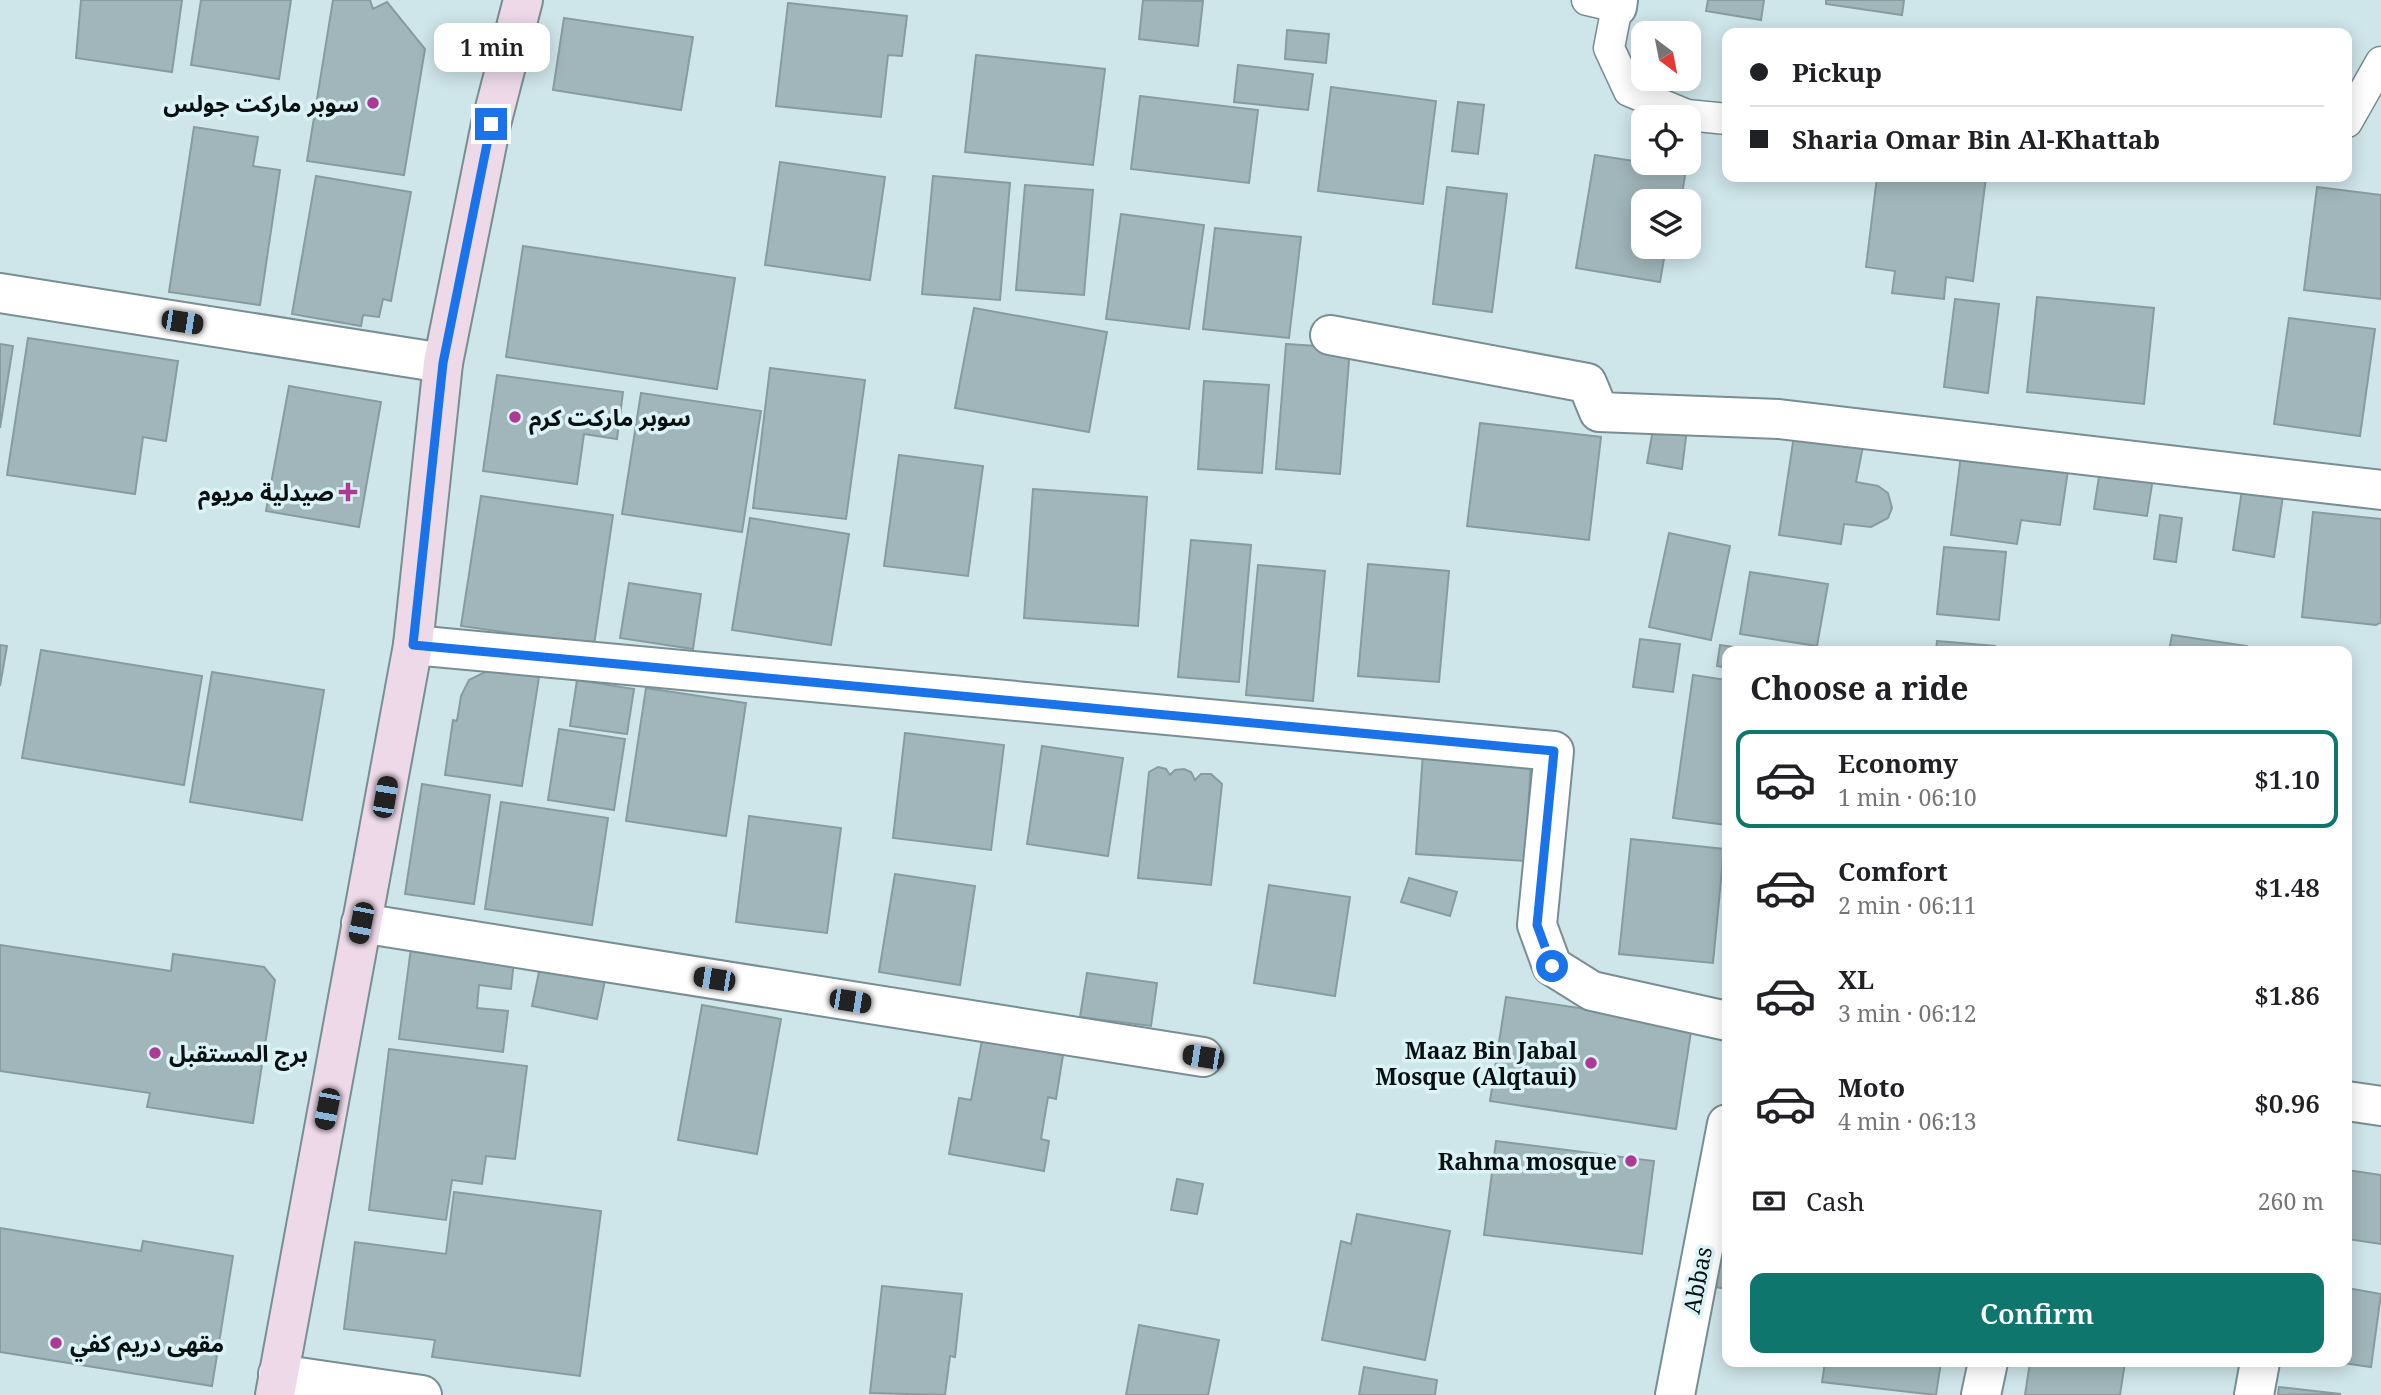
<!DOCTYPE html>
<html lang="en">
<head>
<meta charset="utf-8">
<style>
	:root { --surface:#fff; --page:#f2f2f2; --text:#202124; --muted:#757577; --line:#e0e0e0; --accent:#0f766e }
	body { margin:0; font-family:"Noto Serif","Noto Sans Arabic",serif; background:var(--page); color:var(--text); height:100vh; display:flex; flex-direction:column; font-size:26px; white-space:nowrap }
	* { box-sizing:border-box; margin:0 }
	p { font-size:23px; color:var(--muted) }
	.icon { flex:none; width:38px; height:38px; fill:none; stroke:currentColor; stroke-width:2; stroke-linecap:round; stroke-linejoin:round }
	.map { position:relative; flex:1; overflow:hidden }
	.details { position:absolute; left:1722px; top:646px; width:630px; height:721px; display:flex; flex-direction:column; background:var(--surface); border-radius:14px; box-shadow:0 4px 18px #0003 }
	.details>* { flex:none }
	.hud { position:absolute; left:1722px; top:28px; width:630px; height:154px; border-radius:14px; box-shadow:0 4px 18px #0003; display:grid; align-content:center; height:154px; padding:0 28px; background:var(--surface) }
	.needle { width:46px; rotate:148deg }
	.buttons { position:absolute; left:1631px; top:21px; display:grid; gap:14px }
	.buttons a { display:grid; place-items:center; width:70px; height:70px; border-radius:14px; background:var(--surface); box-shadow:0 4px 18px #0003; font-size:35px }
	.end { position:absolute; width:32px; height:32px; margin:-16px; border:9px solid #1a73e8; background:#fff; box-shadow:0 0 0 4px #fff }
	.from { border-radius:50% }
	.bubble { position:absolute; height:49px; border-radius:14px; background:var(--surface); box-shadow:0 4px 18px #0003; font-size:23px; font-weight:600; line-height:49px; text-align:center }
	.car { position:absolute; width:21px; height:42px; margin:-21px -10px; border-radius:9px; box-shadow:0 0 5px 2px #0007; background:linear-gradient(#222 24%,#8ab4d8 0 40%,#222 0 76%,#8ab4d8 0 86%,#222 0) }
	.hud b { display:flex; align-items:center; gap:24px; height:66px; font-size:26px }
	.hud b+b { border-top:2px solid var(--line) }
	.hud i { width:18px; height:18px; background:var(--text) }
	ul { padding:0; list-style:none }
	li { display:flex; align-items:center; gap:21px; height:98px; margin:0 14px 10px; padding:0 14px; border:4px solid transparent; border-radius:14px }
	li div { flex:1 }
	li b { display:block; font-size:26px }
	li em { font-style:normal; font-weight:600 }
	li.current { border-color:var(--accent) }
	li>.icon { width:63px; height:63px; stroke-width:1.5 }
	h2 { padding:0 28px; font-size:32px; line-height:84px }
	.pay { display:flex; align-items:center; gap:18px; height:77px; padding:0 28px; font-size:26px }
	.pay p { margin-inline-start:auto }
	.primary-button { display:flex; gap:14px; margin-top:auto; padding:14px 28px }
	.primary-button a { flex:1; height:80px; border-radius:14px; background:var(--accent); color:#fff; font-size:28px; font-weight:600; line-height:80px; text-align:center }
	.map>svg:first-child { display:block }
	.building { fill:#a0b6ba; stroke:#869c9f; stroke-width:2 }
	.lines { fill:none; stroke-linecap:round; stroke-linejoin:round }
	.lane-casing { stroke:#798e92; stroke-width:33 }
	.street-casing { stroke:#798e92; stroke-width:42 }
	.secondary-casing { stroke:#798e92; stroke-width:42 }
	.lane { stroke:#fff; stroke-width:30 }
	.street { stroke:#fff; stroke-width:38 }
	.secondary { stroke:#edd9e8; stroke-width:38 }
	.route { stroke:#1a73e8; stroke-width:9 }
	.poi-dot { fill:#ac3a95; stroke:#dbf3f6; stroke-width:2.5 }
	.labels { text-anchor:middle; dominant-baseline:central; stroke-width:7; stroke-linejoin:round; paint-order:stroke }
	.poi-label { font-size:23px; font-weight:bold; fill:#081012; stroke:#dbf3f6; text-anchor:end }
	.street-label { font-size:23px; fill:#081012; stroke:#dbf3f6 }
</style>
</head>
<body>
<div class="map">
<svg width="2381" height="1395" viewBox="0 0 2381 1395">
	<rect width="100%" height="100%" fill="#cee5e9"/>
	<!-- building -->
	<path class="building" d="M 81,0 L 182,0 L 172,72 L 76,58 Z
		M 201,0 L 291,0 L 279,79 L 191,65 Z
		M 333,0 L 370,0 L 373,9 L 387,2 L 425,49 L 404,175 L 307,161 Z
		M 1143,0 L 1203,1 L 1198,46 L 1139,39 Z
		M 1708,0 L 1764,0 L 1761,20 L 1706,11 Z
		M 1826,0 L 1904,0 L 1902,15 L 1826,4 Z
		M 788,3 L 907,16 L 902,56 L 888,55 L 881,117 L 776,106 Z
		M 564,18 L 693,37 L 681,110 L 553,90 Z
		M 1287,30 L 1329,34 L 1326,63 L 1285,59 Z
		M 976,55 L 1105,69 L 1093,165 L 965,152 Z
		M 1238,65 L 1313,74 L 1308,110 L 1234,102 Z
		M 1331,87 L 1436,101 L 1423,204 L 1318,191 Z
		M 1140,96 L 1258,110 L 1249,183 L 1131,169 Z
		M 1458,102 L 1484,105 L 1478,154 L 1452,151 Z
		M 194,127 L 258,137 L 253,166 L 280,170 L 260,305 L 169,292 Z
		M 1595,155 L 1686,169 L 1681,201 L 1643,201 L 1643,247 L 1666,247 L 1660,282 L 1576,268 Z
		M 780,162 L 885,177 L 870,280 L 765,265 Z
		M 316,176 L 411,192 L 391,301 L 383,299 L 379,317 L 363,315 L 361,326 L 292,314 Z
		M 933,176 L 1010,183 L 1000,300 L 922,294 Z
		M 1877,177 L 1986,177 L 1973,281 L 1946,277 L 1944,299 L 1892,293 L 1895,271 L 1866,267 Z
		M 1025,185 L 1093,190 L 1084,295 L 1016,290 Z
		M 1447,187 L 1507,194 L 1492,312 L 1433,304 Z
		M 2317,187 L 2381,195 L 2381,299 L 2304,290 Z
		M 1121,214 L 1204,225 L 1189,329 L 1106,319 Z
		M 1215,228 L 1301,237 L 1289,338 L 1203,329 Z
		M 523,246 L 735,278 L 717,389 L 506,357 Z
		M 2037,297 L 2154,308 L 2144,404 L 2027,392 Z
		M 1955,299 L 1999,304 L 1988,393 L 1944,387 Z
		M 974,308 L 1107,332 L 1089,432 L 955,408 Z
		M 2289,318 L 2375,329 L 2360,436 L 2274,424 Z
		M 28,338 L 178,361 L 166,441 L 143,437 L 135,494 L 7,475 Z
		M 0,344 L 13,346 L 0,428 Z
		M 1286,344 L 1350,348 L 1340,474 L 1276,469 Z
		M 770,368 L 865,380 L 846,519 L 753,508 Z
		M 497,375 L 623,392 L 617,439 L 584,434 L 577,484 L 483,471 Z
		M 1204,381 L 1269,385 L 1262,473 L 1198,469 Z
		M 289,386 L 381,402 L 359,527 L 266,511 Z
		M 641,393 L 761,411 L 742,532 L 622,514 Z
		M 1480,423 L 1601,437 L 1589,540 L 1467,526 Z
		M 1654,424 L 1687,429 L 1682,469 L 1647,463 Z
		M 1794,436 L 1863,446 L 1856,482 L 1878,486 L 1888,493 L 1892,508 L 1888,518 L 1871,527 L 1844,524 L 1841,544 L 1779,535 Z
		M 899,455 L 983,466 L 968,576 L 884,566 Z
		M 1961,455 L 2068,470 L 2060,525 L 2021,520 L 2017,544 L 1951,535 Z
		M 2100,470 L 2153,478 L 2147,516 L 2094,509 Z
		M 2243,483 L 2284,489 L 2274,557 L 2233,550 Z
		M 1033,489 L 1147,497 L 1138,626 L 1024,618 Z
		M 481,496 L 613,515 L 594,645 L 461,626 Z
		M 2313,512 L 2381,519 L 2381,622 L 2376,625 L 2302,617 Z
		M 2160,515 L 2182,518 L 2176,562 L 2154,559 Z
		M 750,518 L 849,534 L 831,645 L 732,630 Z
		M 1669,533 L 1730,546 L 1711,640 L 1649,627 Z
		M 1191,540 L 1251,545 L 1239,682 L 1178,677 Z
		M 1944,547 L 2006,552 L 1999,620 L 1937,614 Z
		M 1368,564 L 1449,571 L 1439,682 L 1358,676 Z
		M 1258,565 L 1325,571 L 1313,701 L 1246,695 Z
		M 1750,572 L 1828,584 L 1817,646 L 1740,634 Z
		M 629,583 L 701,594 L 693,649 L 620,638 Z
		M 2172,635 L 2247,646 L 2246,651 L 2169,651 Z
		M 1640,639 L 1680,644 L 1673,692 L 1633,687 Z
		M 1937,641 L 1995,646 L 1994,651 L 1936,651 Z
		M 0,645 L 7,646 L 0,686 Z
		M 1720,645 L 1762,651 L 1727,651 L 1727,668 L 1717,666 Z
		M 41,650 L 202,676 L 184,785 L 22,758 Z
		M 491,669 L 539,677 L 522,786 L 445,775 L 453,720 L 457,721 L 461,696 L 469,680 Z
		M 212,672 L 324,690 L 302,820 L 190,802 Z
		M 1693,675 L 1727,680 L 1727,825 L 1673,818 Z
		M 577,680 L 634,689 L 627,734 L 570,726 Z
		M 646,688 L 746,703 L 726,836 L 626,821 Z
		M 559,729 L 625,739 L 614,810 L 548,800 Z
		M 905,733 L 1004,745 L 991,850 L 893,838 Z
		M 1424,738 L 1532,744 L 1525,861 L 1416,854 Z
		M 1042,746 L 1123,758 L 1108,856 L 1027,844 Z
		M 1158,767 L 1166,769 L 1170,775 L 1175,770 L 1184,769 L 1191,772 L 1195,780 L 1201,774 L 1211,774 L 1222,784 L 1211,885 L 1138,878 L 1149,772 Z
		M 422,784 L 490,795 L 474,904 L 405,894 Z
		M 501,802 L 608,818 L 592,925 L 485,909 Z
		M 749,816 L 841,828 L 827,933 L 736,922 Z
		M 1631,839 L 1724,849 L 1713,963 L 1619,954 Z
		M 895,874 L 975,886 L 960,985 L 879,972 Z
		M 1409,878 L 1457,892 L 1450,916 L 1401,902 Z
		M 1269,885 L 1350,897 L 1335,996 L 1254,983 Z
		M 0,945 L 171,971 L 173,954 L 264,967 L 275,980 L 253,1123 L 147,1107 L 150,1093 L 0,1071 Z
		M 411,948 L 514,960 L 511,989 L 479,985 L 477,1008 L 508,1011 L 503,1052 L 399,1039 Z
		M 540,967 L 605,980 L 597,1019 L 532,1006 Z
		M 1087,973 L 1157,983 L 1151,1026 L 1080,1017 Z
		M 1506,997 L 1692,1025 L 1676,1129 L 1490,1101 Z
		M 702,1005 L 781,1019 L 757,1154 L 678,1140 Z
		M 982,1040 L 1063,1055 L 1056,1099 L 1048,1097 L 1041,1139 L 1049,1141 L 1044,1171 L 949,1154 L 959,1098 L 971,1100 Z
		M 389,1049 L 527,1066 L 515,1159 L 486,1156 L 482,1184 L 452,1180 L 446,1220 L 369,1210 Z
		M 1496,1141 L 1654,1161 L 1642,1254 L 1484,1235 Z
		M 2347,1170 L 2381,1175 L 2381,1244 L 2347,1239 Z
		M 1177,1179 L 1203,1184 L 1197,1214 L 1171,1210 Z
		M 454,1192 L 601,1211 L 580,1376 L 432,1357 L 435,1340 L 344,1329 L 355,1242 L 446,1254 Z
		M 1357,1214 L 1450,1231 L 1425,1360 L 1322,1340 L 1341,1241 L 1351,1244 Z
		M 0,1228 L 141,1251 L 143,1241 L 233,1256 L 212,1386 L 0,1352 Z
		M 1719,1260 L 1727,1261 L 1727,1289 L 1715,1287 Z
		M 882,1286 L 962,1294 L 955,1357 L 950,1356 L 945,1395 L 870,1393 Z
		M 2347,1288 L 2381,1294 L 2371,1367 L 2336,1362 L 2347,1362 Z
		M 1139,1325 L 1219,1340 L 1208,1395 L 1126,1395 Z
		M 1825,1362 L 1941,1362 L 1936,1395 L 1822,1382 Z
		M 2030,1362 L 2125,1362 L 2120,1395 L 2025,1395 Z
		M 1364,1367 L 1437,1380 L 1435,1395 L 1359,1395 Z
		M 2279,1387 L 2341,1394 L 2278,1395 Z"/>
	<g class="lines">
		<defs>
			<path id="lane" d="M 1587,0 L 1617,7 L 1609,48 L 1629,91 L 1687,115 L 1727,119
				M 2347,122 L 2381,62"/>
			<path id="street" d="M 1617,7 L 1618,0
				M 0,293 L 443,363
				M 1330,335 L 1587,383 L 1599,412 L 1779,419 L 2381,490
				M 413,645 L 1554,751 L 1537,925 L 1552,966 L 1592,991 L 1727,1021
				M 361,923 L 1203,1057
				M 2347,1101 L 2381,1106
				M 278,1374 L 422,1395
				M 1675,1395 L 1727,1124
				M 1981,1395 L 1988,1362
				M 2254,1395 L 2260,1362"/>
			<path id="secondary" d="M 275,1395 L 413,645 L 443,363 L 491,124 L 523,0"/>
		</defs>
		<!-- lane casing -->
		<use href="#lane" class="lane-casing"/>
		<!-- street casing -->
		<use href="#street" class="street-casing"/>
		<!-- secondary casing -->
		<use href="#secondary" class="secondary-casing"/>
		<!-- lane -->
		<use href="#lane" class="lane"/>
		<!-- street -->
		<use href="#street" class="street"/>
		<!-- secondary -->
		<use href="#secondary" class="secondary"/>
	</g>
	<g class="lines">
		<!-- route -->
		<path class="route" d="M 491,124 L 443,363 L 413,645 L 1554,751 L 1537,925 L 1552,966"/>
	</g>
	<!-- markers -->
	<g class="poi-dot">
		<circle cx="373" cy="103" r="7"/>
		<circle cx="515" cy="417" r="7"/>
		<path d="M344.5 481.5h7v7h7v7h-7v7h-7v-7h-7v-7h7z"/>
		<circle cx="155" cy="1053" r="7"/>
		<circle cx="1591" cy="1063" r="7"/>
		<circle cx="1631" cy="1161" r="7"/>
		<circle cx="56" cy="1343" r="7"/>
	</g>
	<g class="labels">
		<!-- poi labels -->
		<g class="poi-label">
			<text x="359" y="103">سوبر ماركت جولس</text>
			<text x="529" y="417" text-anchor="start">سوبر ماركت كرم</text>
			<text x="334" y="492">صيدلية مريوم</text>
			<text x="1577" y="1050">Maaz Bin Jabal<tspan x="1577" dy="26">Mosque (Alqtaui)</tspan></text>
			<text x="169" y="1053" text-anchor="start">برج المستقبل</text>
			<text x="1617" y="1161">Rahma mosque</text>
			<text x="70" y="1343" text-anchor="start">مقهى دريم كفي</text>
		</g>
		<!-- street labels -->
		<g class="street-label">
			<text transform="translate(1697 1280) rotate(-79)">Abbas</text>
		</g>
	</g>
</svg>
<div class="buttons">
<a><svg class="needle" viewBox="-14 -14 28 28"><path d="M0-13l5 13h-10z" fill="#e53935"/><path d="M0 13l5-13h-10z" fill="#757577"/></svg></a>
<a><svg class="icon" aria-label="locate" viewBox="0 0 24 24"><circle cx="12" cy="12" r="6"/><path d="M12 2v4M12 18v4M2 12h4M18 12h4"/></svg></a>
<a><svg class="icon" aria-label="layers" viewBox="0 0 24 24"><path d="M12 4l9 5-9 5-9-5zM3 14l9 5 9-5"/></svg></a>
</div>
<i class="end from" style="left:1552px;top:966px"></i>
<i class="end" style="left:491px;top:124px"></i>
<div class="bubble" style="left:434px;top:23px;width:116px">1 min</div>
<i class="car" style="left:182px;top:322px;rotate:99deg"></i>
<i class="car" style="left:385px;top:797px;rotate:10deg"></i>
<i class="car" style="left:361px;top:923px;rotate:191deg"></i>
<i class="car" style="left:714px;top:979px;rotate:279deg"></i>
<i class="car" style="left:850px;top:1001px;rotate:99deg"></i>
<i class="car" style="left:1203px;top:1057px;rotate:279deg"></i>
<i class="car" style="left:327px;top:1109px;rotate:191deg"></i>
<div class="hud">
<b><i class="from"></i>Pickup</b>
<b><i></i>Sharia Omar Bin Al-Khattab</b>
</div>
<section class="details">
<h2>Choose a ride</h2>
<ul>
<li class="current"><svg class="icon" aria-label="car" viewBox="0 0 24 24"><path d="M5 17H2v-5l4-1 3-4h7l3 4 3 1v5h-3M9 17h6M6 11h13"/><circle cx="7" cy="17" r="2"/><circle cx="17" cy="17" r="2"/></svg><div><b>Economy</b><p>1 min · 06:10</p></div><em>$1.10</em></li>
<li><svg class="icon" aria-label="car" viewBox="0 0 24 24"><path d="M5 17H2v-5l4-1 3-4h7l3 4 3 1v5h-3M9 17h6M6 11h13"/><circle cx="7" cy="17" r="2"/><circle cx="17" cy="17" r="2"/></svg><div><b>Comfort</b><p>2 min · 06:11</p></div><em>$1.48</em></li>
<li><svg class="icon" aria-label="car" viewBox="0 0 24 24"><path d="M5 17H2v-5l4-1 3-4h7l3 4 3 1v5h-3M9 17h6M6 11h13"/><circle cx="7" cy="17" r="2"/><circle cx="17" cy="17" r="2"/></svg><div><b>XL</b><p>3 min · 06:12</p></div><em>$1.86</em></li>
<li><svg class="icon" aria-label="car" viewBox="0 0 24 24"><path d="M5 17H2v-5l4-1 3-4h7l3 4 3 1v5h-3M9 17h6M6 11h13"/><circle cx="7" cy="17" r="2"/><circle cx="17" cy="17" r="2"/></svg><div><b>Moto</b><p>4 min · 06:13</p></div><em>$0.96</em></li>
</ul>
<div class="pay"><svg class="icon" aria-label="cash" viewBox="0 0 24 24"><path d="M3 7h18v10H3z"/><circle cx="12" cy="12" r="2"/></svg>Cash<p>260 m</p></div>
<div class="primary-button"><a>Confirm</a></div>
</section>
</div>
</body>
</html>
